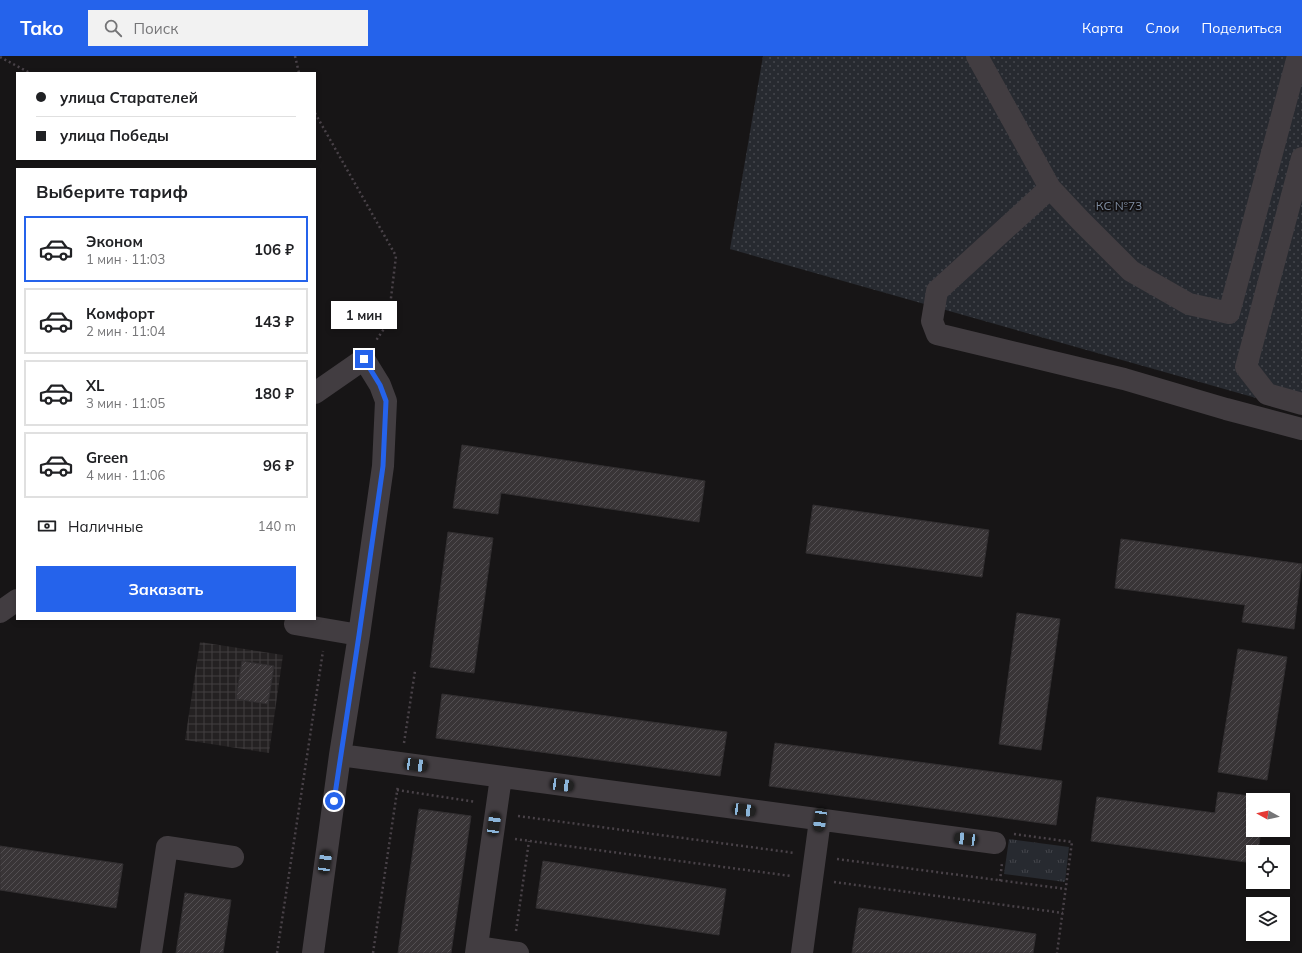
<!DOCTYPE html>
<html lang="ru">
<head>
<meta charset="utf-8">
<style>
	:root { --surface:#fff; --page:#f2f2f2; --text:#202124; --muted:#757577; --line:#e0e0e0; --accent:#2563eb }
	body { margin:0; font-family:Mulish,sans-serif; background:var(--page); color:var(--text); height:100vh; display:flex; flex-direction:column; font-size:15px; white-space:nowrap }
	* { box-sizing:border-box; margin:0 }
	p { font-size:13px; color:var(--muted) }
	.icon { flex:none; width:22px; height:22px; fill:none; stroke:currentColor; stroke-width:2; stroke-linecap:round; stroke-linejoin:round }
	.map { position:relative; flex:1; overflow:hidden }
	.details { position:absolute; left:16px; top:112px; width:300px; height:452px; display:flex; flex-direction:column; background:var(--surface); border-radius:0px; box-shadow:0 2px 6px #0003 }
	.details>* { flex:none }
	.top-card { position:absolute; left:16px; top:16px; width:300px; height:88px; border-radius:0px; box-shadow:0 2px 6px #0003; display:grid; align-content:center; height:88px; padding:0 20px; background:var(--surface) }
	.needle { width:26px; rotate:278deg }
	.controls { position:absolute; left:1246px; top:737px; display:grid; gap:8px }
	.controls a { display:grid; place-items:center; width:44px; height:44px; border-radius:0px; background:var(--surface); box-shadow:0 2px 6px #0003; font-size:20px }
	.end { position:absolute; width:18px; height:18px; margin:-9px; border:5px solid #2563eb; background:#fff; box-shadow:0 0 0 2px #fff }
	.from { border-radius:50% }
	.bubble { position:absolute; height:28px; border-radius:0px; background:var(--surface); box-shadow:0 2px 6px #0003; font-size:13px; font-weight:700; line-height:28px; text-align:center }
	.car { position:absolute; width:12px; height:24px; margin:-12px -6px; border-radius:5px; box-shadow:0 0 3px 1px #0007; background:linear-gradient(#222 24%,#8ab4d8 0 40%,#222 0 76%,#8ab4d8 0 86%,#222 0) }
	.top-card b { display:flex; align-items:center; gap:14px; height:38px; font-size:15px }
	.top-card b+b { border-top:1px solid var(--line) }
	.top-card i { width:10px; height:10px; background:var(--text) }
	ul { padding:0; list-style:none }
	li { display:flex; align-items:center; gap:12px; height:66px; margin:0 8px 6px; padding:0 12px; border:2px solid var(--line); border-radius:0px }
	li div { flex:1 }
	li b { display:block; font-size:15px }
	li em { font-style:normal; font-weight:700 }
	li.active { border-color:var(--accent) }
	li>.icon { width:36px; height:36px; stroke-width:1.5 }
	h2 { padding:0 20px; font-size:18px; line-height:48px }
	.pay { display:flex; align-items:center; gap:10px; height:44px; padding:0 20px; font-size:15px }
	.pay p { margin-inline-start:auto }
	.cta { display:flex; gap:8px; margin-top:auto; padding:8px 20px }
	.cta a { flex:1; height:46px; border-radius:0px; background:var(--accent); color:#fff; font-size:16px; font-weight:700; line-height:46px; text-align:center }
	header { display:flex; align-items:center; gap:24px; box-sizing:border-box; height:56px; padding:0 20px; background:var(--accent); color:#fff }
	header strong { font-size:19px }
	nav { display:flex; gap:22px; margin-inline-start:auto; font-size:14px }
	.search { width:280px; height:36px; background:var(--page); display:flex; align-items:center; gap:10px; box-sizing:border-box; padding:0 14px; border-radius:0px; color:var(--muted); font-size:15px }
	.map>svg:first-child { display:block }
	.industrial { fill:url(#industrial-grid) }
	.park { fill:url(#park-tufts) }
	.garden { fill:url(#garden-dots) }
	.building { fill:url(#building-hatch); stroke:#322f31 }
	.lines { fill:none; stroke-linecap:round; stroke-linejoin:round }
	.path { stroke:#494248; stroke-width:2.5; stroke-dasharray:2 3; stroke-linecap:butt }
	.minor { stroke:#423d41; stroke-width:22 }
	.route { stroke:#2563eb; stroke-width:5 }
	.labels { text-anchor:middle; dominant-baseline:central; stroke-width:3.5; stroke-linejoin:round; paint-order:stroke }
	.park-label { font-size:12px; fill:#7f8da1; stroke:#121011 }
</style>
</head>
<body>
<header>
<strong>Tako</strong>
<div class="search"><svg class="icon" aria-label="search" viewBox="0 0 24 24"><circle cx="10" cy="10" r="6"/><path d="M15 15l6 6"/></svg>Поиск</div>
<nav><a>Карта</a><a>Слои</a><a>Поделиться</a></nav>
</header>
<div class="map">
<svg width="1302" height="897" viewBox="0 0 1302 897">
	<defs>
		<pattern id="industrial-grid" width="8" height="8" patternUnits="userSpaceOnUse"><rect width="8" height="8" fill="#242122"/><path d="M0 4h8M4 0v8" fill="none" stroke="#423e40"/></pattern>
		<pattern id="park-tufts" width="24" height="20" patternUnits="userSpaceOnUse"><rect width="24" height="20" fill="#272a30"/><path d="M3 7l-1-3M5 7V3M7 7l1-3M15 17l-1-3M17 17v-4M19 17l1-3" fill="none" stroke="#44464c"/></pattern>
		<pattern id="garden-dots" width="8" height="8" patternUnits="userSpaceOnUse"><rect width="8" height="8" fill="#272a30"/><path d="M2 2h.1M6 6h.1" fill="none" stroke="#44464c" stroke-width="1.8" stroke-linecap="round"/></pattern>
		<pattern id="building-hatch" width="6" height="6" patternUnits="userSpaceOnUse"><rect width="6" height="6" fill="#393537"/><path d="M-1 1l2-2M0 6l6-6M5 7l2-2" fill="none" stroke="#534f52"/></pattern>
	</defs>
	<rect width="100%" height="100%" fill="#171516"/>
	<!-- industrial -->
	<path class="industrial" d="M 200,586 L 283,599 L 269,697 L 185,684 Z"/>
	<!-- park -->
	<path class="park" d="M 1009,783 L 1069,791 L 1065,826 L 1004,818 Z"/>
	<!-- garden -->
	<path class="garden" d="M 763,0 L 1302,0 L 1302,355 L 730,193 Z"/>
	<!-- building -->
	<path class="building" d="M 462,389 L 705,425 L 699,466 L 501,437 L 498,458 L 453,452 Z
		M 813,449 L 989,474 L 982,521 L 806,497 Z
		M 448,476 L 493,482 L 474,617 L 430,611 Z
		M 1121,483 L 1302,508 L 1294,573 L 1242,566 L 1245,549 L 1115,532 Z
		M 1017,557 L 1060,563 L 1041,694 L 999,688 Z
		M 1238,593 L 1287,601 L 1267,724 L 1218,716 Z
		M 242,605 L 274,610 L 268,648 L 236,643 Z
		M 442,638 L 727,676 L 720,720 L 436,682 Z
		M 775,687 L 1062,725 L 1056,769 L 769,730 Z
		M 1218,736 L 1266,742 L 1265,744 L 1253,744 L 1253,774 L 1261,774 L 1258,796 L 1253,796 L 1253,807 L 1091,785 L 1097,741 L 1215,757 Z
		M 419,753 L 471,760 L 451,897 L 398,897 Z
		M 0,790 L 123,808 L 116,852 L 0,834 Z
		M 543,805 L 726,833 L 719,879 L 536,852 Z
		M 185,837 L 231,844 L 223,897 L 176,897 Z
		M 859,852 L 1036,878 L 1033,897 L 852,897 Z"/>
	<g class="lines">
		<!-- path -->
		<path class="path" d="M 295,0 L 299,17
			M 0,1 L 30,17
			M 315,57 L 396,200 L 388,267 L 375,286
			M 404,687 L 415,615
			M 397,734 L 476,746
			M 518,760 L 795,797
			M 1014,778 L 1072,786 L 1057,897
			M 515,783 L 791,820
			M 837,803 L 1066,833
			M 1000,825 L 1002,807
			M 834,826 L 1063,857
			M 516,875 L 529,785
			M 277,897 L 323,595
			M 373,897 L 398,729"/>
		<!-- minor -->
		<path class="minor" d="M 977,0 L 1050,132 L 1080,164 L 1131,215 L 1189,248 L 1229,257 L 1298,0
			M 1302,102 L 1246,311 L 1267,338 L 1302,348
			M 1050,132 L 937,235 L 932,265 L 937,278 L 1124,323 L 1226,353 L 1302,373
			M 0,556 L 17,544
			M 295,568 L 359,579
			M 340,699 L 995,787
			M 477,891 L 518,897
			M 151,897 L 167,791 L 233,801
			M 313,897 L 340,699 L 359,579 L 383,410 L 386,345 L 380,329 L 364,303 L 315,337
			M 476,897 L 501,721
			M 802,897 L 820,764"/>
	</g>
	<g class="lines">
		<!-- route -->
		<path class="route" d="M 334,745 L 359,579 L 383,410 L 386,345 L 380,329 L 364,303"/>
	</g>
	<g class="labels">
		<!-- park labels -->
		<g class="park-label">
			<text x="1119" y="149">КС №73</text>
		</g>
	</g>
</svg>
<div class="controls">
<a><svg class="needle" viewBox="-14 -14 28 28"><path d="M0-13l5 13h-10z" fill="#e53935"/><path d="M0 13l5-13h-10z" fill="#757577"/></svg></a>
<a><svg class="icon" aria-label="locate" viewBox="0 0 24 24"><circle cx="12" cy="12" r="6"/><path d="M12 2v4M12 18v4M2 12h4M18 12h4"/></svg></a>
<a><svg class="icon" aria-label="layers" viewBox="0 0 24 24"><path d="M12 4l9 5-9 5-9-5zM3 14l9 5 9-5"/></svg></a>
</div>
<i class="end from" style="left:334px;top:745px"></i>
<i class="end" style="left:364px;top:303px"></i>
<div class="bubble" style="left:331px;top:245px;width:66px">1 мин</div>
<i class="car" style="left:416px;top:709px;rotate:98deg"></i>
<i class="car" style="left:562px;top:729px;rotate:97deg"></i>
<i class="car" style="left:744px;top:754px;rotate:97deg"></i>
<i class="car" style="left:820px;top:764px;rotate:188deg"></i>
<i class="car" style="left:494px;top:768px;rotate:8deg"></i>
<i class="car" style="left:966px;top:783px;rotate:277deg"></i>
<i class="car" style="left:325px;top:806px;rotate:8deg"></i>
<div class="top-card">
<b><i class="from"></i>улица Старателей</b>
<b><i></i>улица Победы</b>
</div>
<section class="details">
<h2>Выберите тариф</h2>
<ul>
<li class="active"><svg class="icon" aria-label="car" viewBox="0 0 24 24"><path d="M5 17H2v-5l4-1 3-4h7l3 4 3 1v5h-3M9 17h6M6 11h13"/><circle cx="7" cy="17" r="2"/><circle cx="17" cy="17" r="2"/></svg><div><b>Эконом</b><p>1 мин · 11:03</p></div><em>106 ₽</em></li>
<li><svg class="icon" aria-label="car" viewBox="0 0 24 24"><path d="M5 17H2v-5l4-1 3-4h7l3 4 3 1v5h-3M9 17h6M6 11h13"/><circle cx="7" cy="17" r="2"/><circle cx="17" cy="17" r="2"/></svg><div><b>Комфорт</b><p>2 мин · 11:04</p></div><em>143 ₽</em></li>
<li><svg class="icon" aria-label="car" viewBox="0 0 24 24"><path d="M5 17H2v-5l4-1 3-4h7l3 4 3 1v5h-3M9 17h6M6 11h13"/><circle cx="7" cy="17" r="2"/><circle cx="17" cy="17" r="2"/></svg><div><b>XL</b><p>3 мин · 11:05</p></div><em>180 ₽</em></li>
<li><svg class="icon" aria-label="car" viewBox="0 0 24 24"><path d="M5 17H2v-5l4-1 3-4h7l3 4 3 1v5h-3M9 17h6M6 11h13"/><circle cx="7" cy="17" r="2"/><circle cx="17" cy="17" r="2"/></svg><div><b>Green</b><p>4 мин · 11:06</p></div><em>96 ₽</em></li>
</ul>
<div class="pay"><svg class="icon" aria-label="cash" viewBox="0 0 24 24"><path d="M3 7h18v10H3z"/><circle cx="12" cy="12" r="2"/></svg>Наличные<p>140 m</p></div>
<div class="cta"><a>Заказать</a></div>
</section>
</div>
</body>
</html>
